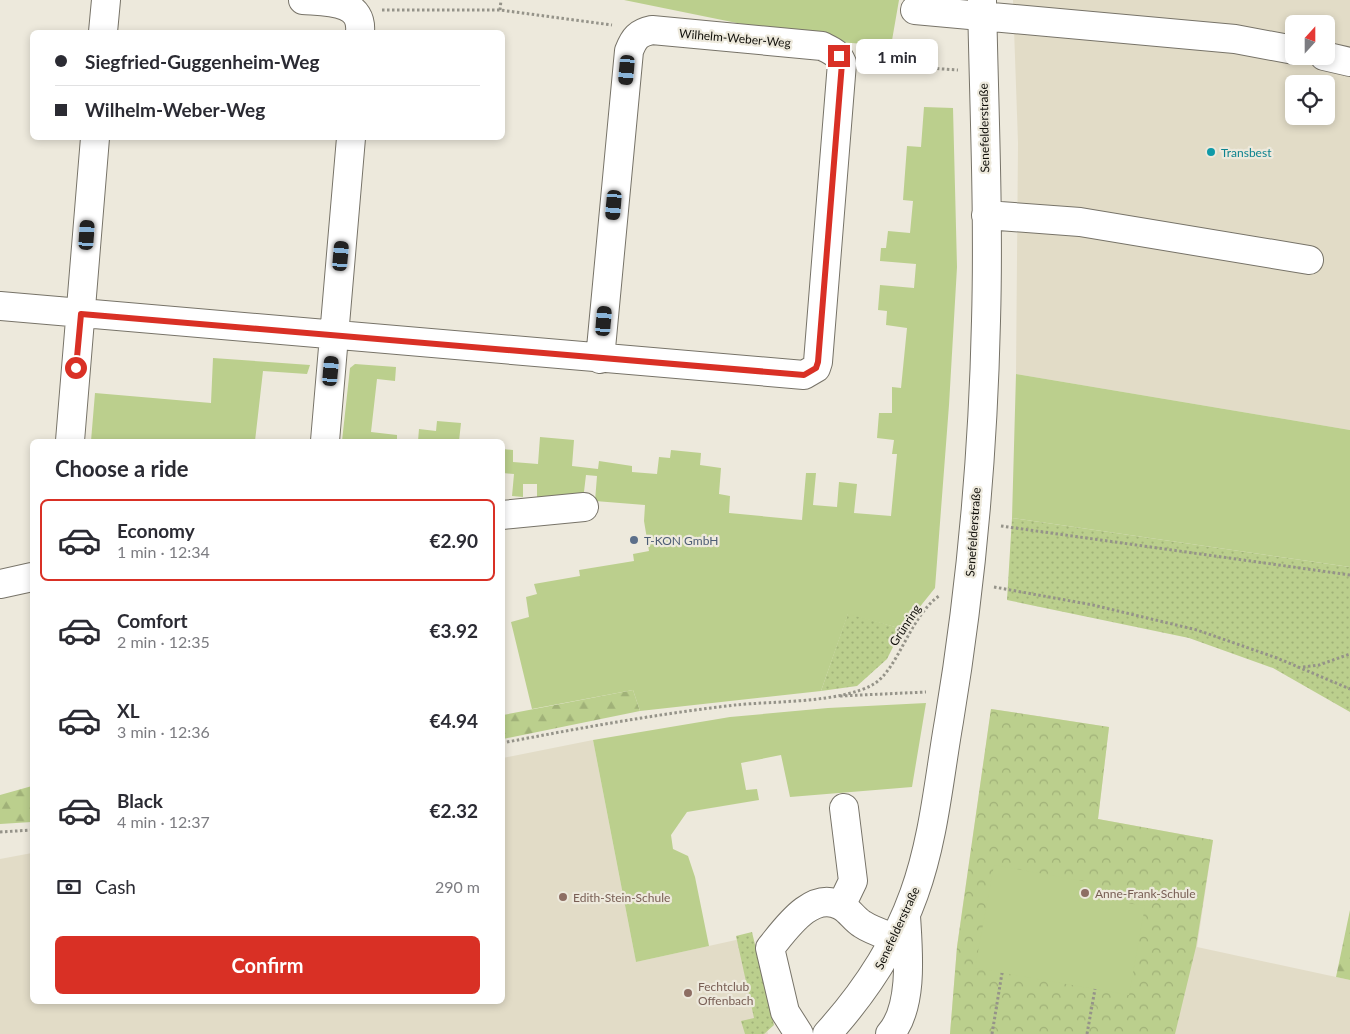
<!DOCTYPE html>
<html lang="en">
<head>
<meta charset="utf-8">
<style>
	:root { --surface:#fff; --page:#f2f2f3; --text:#2b2b33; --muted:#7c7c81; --line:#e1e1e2; --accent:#d93025 }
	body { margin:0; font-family:Lato,sans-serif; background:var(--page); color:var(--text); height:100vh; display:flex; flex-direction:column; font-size:19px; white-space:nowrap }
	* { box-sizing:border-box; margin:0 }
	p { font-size:16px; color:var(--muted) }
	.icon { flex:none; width:28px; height:28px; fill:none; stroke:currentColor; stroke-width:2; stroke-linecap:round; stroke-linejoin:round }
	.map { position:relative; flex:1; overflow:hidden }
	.panel { position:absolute; left:30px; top:439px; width:475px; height:565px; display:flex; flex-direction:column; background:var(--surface); border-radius:8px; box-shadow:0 2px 8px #0003 }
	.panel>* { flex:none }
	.hud { position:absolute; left:30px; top:30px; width:475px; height:110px; border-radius:8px; box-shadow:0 2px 8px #0003; display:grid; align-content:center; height:110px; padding:0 25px; background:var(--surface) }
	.needle { width:32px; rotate:21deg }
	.buttons { position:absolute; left:1285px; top:15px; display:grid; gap:10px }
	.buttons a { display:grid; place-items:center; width:50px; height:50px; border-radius:8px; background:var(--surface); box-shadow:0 2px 8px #0003; font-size:25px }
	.end { position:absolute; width:22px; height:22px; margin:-11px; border:6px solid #d93025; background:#fff; box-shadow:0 0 0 2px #fff }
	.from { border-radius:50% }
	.bubble { position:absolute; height:35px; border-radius:8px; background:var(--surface); box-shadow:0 2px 8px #0003; font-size:16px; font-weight:700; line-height:35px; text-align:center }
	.car { position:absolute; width:15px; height:30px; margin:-15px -8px; border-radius:6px; box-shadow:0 0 4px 1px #0007; background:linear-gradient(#222 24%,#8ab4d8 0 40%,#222 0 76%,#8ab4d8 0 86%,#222 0) }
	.hud b { display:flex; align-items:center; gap:18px; height:48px; font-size:19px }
	.hud b+b { border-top:1px solid var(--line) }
	.hud i { width:12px; height:12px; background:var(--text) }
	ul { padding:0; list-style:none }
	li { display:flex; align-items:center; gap:15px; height:82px; margin:0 10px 8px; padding:0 15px; border:2px solid transparent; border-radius:8px }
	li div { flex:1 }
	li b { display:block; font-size:19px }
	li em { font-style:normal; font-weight:700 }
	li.active { border-color:var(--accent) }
	li>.icon { width:45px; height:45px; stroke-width:1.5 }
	h2 { padding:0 25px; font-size:22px; line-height:60px }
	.pay { display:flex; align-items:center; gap:12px; height:55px; padding:0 25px; font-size:19px }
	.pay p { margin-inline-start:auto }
	.button { display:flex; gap:10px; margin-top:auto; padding:10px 25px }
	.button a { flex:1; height:58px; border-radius:8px; background:var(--accent); color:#fff; font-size:20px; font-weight:700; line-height:58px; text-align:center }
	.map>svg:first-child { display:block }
	.built { fill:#e2dcc7; fill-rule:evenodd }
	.grass { fill:url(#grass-dots) }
	.forest { fill:url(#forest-firs) }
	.park { fill:url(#park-crowns) }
	.garden { fill:#bbcf8d }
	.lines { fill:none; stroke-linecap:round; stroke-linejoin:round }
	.minor-casing { stroke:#777368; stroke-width:30 }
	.path { stroke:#959389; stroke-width:3; stroke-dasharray:2.5 2.5; stroke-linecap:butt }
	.minor { stroke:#fff; stroke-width:28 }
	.route { stroke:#d93025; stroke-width:6 }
	.culture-dot { fill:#0f9aa8; stroke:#ede9dc; stroke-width:2 }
	.service-dot { fill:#5c6f8a; stroke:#ede9dc; stroke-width:2 }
	.education-dot { fill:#8d6e63; stroke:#ede9dc; stroke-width:2 }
	.labels { text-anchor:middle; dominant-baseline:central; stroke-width:4.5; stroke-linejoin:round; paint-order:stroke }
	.street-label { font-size:12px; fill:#100f0a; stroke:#ede9dc }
	.culture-label { font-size:12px; fill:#0d838f; stroke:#ede9dc; text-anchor:start }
	.service-label { font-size:12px; fill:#4e5e75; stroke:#ede9dc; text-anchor:start }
	.education-label { font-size:12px; fill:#785e54; stroke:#ede9dc; text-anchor:start }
</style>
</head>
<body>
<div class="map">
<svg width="1350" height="1034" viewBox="0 0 1350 1034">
	<defs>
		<pattern id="grass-dots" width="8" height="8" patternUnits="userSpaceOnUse" patternTransform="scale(1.25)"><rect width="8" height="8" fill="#bbcf8d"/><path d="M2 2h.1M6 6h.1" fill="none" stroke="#a0b178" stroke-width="1.8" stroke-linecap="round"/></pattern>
		<pattern id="forest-firs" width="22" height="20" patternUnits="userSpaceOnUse" patternTransform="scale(1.25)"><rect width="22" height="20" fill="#bbcf8d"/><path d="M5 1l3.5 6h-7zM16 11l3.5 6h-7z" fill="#a0b178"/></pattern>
		<pattern id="park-crowns" width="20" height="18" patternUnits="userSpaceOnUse" patternTransform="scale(1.25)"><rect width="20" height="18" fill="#bbcf8d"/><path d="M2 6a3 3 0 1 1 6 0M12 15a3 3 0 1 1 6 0" fill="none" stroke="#a0b178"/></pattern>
	</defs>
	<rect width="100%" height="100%" fill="#ede9dc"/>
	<!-- built -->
	<path class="built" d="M 1013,0 L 1350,0 L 1350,430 L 1016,374 L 1018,143 ZM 1294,24 L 1326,24 L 1326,56 L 1294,56 ZM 1294,84 L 1326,84 L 1326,116 L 1294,116 Z
		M 991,709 L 1109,727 L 1098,819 L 1213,840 L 1197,947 L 1350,980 L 1350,1034 L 950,1034 L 957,947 Z
		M 593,740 L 636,962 L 745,938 L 768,1034 L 0,1034 L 0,859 L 32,853 L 32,1001 L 502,1001 L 503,758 Z"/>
	<!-- grass -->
	<path class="grass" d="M 1012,518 L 1350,567 L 1350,712 L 1273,668 L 1189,638 L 1007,600 Z
		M 848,613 L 902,629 L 887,659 L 857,686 L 821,691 Z
		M 752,932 L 774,1025 L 764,1034 L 745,1034 L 741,1021 L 754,1018 L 736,936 Z"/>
	<!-- forest -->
	<path class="forest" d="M 633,690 L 640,711 L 503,739 L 503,715 Z
		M 32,786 L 32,822 L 0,824 L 0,795 Z
		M 1350,910 L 1350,980 L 1336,977 Z"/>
	<!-- park -->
	<path class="park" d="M 991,709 L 1109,727 L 1098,819 L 1213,840 L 1196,947 L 1175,1034 L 950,1034 L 957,947 Z"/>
	<!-- garden -->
	<path class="garden" d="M 624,0 L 899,0 L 891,46 L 825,41 Z
		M 924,107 L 953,108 L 957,267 L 949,405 L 935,588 L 902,629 L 848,614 L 821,691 L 640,711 L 633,690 L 532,709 L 511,622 L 529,617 L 526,597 L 537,594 L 534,584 L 580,576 L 579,570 L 634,561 L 633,554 L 649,551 L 644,521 L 645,505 L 595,501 L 597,476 L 586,475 L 583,500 L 537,498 L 537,484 L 523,484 L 523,497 L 512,496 L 514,474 L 503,473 L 502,449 L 513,450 L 513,462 L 538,464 L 540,437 L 574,440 L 572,466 L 598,469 L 599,461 L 632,466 L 632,472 L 657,474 L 659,457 L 670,458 L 671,450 L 701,453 L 700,465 L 721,468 L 719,494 L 730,496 L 729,513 L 802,520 L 806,473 L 816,473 L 813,505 L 837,507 L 839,482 L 857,484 L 854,513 L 891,516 L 897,454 L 892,454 L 894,440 L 877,438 L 879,413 L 892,413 L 892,387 L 901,388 L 907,328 L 886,325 L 887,311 L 878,310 L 880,285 L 914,288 L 916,264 L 880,261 L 881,248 L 886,248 L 888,231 L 910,233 L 913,201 L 903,200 L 907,146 L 921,147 Z
		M 213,358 L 310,365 L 307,374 L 263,371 L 255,441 L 91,441 L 95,393 L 211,403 Z
		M 355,364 L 396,367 L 395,381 L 377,379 L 371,432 L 397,435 L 397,441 L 342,441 L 350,368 Z
		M 1016,374 L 1350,430 L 1350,567 L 1012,518 Z
		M 437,421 L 461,423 L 459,441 L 418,441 L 419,429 L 436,431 Z
		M 926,703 L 912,787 L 790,797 L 781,755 L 741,763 L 746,790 L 757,789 L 759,800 L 687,812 L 671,835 L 673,849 L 688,856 L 695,877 L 709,946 L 636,962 L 593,740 L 730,717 L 828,708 Z
		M 994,865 L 1099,884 L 1097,898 L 1145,906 L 1129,995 L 975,968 Z"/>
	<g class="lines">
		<defs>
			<path id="minor" d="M 303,0 C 327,2 363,0 360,32
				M 915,10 L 1235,39 L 1294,50
				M 103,32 L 106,0
				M 1324,56 L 1350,62
				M 986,215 L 1080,222 L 1309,260
				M 0,306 L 804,375 L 816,368 L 818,362 L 842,63 C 838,53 832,51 822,46 L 652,30 C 638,33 634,38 629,51 L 600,359
				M 70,441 L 95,138
				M 325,441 L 351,138
				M 502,515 L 584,507
				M 0,584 L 32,577
				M 841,906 L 853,881 L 844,808
				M 799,1034 L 785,1012 L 770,948 C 785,930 812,889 841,906 C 849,910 854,919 862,924 C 871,930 883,934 894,938
				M 827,1034 C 865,992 895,947 914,894 C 934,839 939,778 949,721 C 971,589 983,455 986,321 C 989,214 984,107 982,0
				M 890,1034 C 914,1007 908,949 906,916"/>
		</defs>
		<!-- minor casing -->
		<use href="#minor" class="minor-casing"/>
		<!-- path -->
		<path class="path" d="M 382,10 L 500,10 L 612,25
			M 500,10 L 501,0
			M 867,64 L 958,70
			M 1001,526 L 1350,575
			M 994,587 L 1093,605 L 1197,630 L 1277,658 L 1350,689
			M 1303,667 L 1319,665 L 1350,654
			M 840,696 L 926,692
			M 502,743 C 580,728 657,714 735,705 C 774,701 841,703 874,684 C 899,668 910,616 939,596
			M 0,832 L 32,830
			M 992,1034 L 1002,973
			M 1087,1034 L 1095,989"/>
		<!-- minor -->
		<use href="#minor" class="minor"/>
	</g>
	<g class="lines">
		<!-- route -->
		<path class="route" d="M 76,368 L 81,314 L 804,375 L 816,368 L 818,362 L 842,63 L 839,56"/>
	</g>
	<!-- markers -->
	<circle class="culture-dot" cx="1211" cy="152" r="5"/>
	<circle class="service-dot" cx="634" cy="540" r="5"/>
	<g class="education-dot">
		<circle cx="1085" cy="893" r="5"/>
		<circle cx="563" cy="897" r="5"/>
		<circle cx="688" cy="993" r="5"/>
	</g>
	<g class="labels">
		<!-- street labels -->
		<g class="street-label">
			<text transform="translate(735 38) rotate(5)">Wilhelm-Weber-Weg</text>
			<text transform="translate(984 128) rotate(-91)">Senefelderstraße</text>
			<text transform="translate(973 532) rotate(-86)">Senefelderstraße</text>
			<text transform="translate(905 625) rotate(-57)">Grünring</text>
			<text transform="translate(897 928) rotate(-65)">Senefelderstraße</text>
		</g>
		<!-- culture labels -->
		<g class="culture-label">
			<text x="1221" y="152">Transbest</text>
		</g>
		<!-- service labels -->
		<g class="service-label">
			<text x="644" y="540">T-KON GmbH</text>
		</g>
		<!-- education labels -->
		<g class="education-label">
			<text x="1095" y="893">Anne-Frank-Schule</text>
			<text x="573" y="897">Edith-Stein-Schule</text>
			<text x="698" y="986">Fechtclub<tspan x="698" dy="14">Offenbach</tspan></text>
		</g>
	</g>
</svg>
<div class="buttons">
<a><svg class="needle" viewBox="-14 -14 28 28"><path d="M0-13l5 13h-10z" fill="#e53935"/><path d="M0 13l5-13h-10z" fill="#7c7c81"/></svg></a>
<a><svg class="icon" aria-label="locate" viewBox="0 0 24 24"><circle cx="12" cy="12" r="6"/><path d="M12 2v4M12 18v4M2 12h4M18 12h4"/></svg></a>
</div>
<i class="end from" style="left:76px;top:368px"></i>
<i class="end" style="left:839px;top:56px"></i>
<div class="bubble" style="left:856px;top:39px;width:82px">1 min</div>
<i class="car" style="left:627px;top:70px;rotate:185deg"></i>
<i class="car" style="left:614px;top:205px;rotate:185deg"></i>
<i class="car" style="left:87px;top:235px;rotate:4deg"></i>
<i class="car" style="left:341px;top:256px;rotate:5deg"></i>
<i class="car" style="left:604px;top:321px;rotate:5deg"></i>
<i class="car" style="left:331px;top:371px;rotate:5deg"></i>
<div class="hud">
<b><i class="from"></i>Siegfried-Guggenheim-Weg</b>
<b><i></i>Wilhelm-Weber-Weg</b>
</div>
<section class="panel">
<h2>Choose a ride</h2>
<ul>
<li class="active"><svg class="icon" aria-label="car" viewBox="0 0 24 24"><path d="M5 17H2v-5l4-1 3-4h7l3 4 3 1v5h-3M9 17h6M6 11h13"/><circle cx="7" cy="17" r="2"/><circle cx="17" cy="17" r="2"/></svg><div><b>Economy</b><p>1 min · 12:34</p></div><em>€2.90</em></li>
<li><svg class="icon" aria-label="car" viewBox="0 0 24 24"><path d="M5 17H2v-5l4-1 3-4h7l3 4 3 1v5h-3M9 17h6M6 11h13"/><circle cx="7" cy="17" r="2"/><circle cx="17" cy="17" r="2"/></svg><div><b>Comfort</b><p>2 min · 12:35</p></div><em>€3.92</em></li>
<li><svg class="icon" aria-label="car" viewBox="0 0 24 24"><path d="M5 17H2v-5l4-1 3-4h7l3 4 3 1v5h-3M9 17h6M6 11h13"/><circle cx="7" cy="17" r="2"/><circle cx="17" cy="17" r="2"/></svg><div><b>XL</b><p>3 min · 12:36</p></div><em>€4.94</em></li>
<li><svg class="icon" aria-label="car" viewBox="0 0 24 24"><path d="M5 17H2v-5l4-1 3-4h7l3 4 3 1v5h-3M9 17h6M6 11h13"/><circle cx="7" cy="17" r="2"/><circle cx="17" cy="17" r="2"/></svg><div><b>Black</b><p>4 min · 12:37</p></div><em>€2.32</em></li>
</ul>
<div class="pay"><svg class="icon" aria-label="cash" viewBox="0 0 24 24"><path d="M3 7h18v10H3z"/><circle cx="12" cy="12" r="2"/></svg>Cash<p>290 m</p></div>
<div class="button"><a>Confirm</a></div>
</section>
</div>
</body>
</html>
